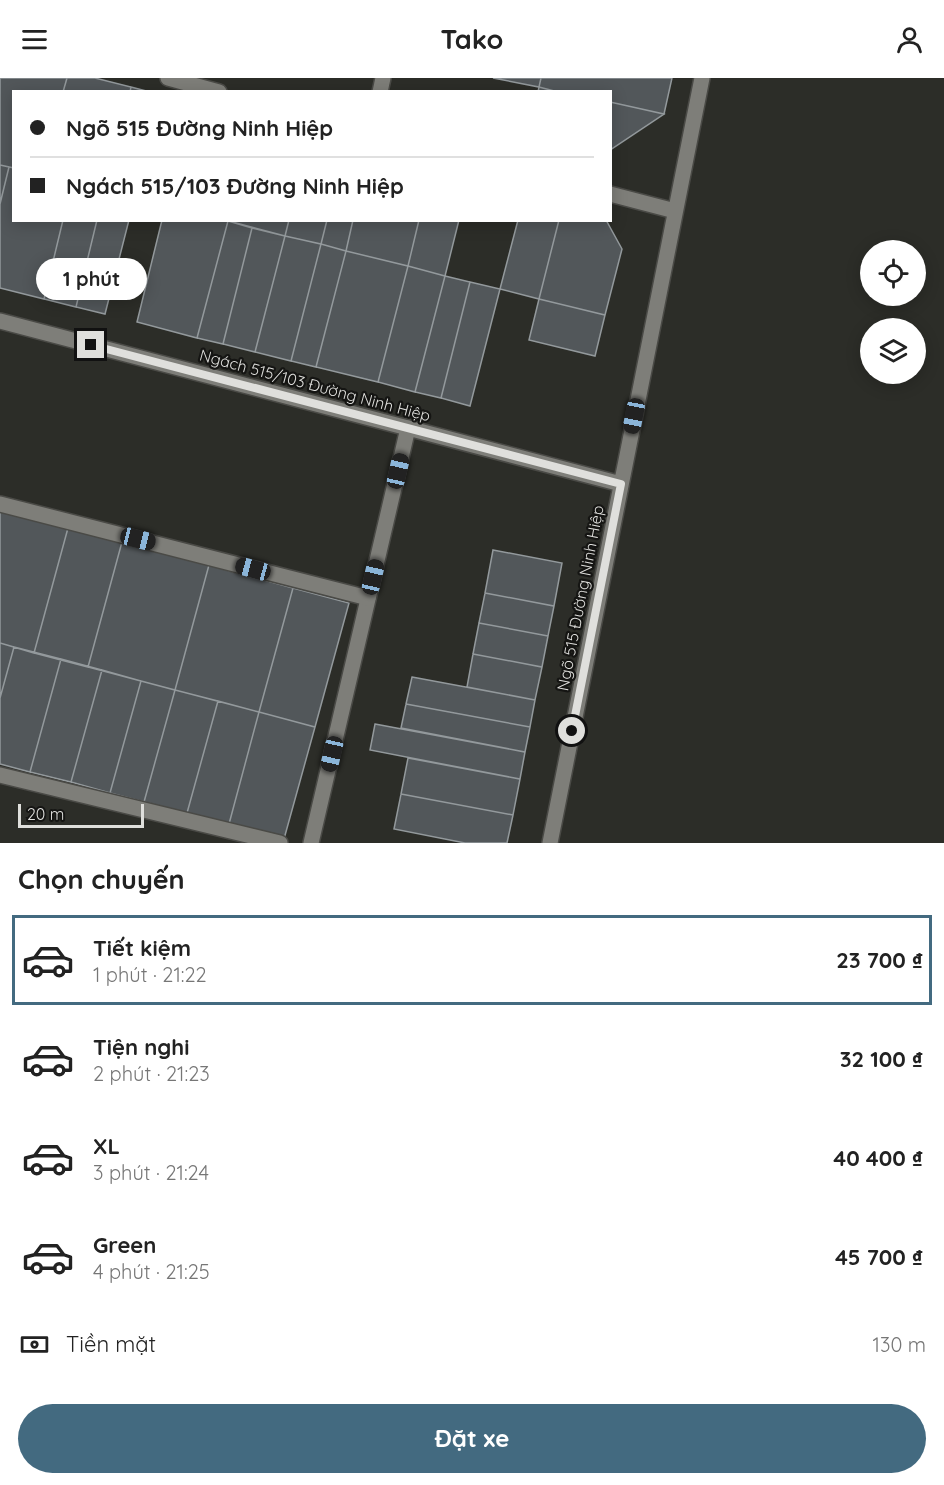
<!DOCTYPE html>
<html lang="vi">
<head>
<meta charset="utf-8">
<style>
	:root { --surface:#fff; --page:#f2f2f2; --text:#222; --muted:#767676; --line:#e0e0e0; --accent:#436a80 }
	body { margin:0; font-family:Quicksand,sans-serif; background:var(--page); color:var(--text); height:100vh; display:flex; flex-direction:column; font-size:22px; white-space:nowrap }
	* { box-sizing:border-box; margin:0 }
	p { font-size:20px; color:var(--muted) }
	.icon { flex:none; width:33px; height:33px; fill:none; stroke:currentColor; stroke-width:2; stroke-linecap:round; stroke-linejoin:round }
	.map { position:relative; height:765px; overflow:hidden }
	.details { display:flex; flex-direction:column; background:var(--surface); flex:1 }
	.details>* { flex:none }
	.guide { position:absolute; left:12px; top:12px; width:600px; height:132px; border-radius:0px; box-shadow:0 3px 15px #0003; display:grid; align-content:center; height:132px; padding:0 18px; background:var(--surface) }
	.controls { position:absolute; left:860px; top:162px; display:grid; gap:12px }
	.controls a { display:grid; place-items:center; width:66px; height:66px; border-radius:50%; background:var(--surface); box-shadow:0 3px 15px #0003; font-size:30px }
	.scale { position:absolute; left:18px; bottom:15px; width:126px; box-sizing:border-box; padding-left:6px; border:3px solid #dfdfdc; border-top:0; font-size:16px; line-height:21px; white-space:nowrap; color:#dfdfdc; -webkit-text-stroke:4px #151513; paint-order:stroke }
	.end { position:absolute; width:27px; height:27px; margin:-14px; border:8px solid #dfdfdc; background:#111; box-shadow:0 0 0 3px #111 }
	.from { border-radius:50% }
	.bubble { position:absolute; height:42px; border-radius:21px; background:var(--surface); box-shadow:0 3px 15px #0003; font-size:20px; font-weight:800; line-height:42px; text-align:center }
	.car { position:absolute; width:18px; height:36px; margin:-18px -9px; border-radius:8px; box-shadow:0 0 4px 2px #0007; background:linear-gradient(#222 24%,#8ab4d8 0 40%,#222 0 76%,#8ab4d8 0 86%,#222 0) }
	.guide b { display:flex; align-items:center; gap:21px; height:57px; font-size:22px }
	.guide b+b { border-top:2px solid var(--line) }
	.guide i { width:15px; height:15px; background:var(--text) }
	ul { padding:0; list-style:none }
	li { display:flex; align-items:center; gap:18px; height:90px; margin:0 12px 9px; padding:0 6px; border:3px solid transparent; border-radius:0px }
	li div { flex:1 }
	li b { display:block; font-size:22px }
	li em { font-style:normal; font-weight:800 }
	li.current { border-color:var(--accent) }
	li>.icon { width:54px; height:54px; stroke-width:1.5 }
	h2 { padding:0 18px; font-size:27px; line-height:72px }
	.pay { display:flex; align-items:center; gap:15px; height:66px; padding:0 18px; font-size:22px }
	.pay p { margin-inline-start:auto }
	.action { display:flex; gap:12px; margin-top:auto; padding:12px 18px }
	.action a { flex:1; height:69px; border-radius:36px; background:var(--accent); color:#fff; font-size:24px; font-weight:800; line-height:69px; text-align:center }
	header { display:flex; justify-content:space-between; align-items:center; height:78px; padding:0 18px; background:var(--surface); font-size:27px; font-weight:800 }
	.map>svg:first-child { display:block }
	.building { fill:#52575a; stroke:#93999c; stroke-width:1.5 }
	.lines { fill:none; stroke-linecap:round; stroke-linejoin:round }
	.lane-casing { stroke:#4a4a46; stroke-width:18 }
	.street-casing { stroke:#4a4a46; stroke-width:18 }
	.lane { stroke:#7e7e79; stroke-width:15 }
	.street { stroke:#7e7e79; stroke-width:15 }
	.route { stroke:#dfdfdc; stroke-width:8 }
	.labels { text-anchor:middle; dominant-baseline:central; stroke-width:4.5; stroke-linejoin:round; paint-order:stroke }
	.street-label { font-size:16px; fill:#dfdfdc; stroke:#151513 }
</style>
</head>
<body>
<header><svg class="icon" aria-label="menu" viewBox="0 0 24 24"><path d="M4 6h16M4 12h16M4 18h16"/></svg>Tako<svg class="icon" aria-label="person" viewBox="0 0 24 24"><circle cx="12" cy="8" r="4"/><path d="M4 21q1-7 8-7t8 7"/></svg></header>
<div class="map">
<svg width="944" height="765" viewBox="0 0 944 765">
	<rect width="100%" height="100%" fill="#2c2d28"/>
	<!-- building -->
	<path class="building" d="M 0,0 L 67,0 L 63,14 L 14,14 L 14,90 L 0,87 Z
		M 67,0 L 95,0 L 131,9 L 130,14 L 63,14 Z
		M 493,0 L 541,0 L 539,9 Z
		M 541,0 L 672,0 L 664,36 L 610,24 L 610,14 L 558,14 L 539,9 Z
		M 131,9 L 150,14 L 130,14 Z
		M 539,9 L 558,14 L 538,14 Z
		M 610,24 L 664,36 L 610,72 Z
		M 0,87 L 9,89 L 0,126 Z
		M 9,89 L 14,90 L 14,142 L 63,142 L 44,221 L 0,210 L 0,126 Z
		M 63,142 L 97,142 L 76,229 L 44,221 Z
		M 97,142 L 129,142 L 105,236 L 76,229 Z
		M 162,142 L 228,143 L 197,260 L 137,244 Z
		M 225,142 L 289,142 L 285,158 Z
		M 289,142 L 327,142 L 321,166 L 285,158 Z
		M 327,142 L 353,142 L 346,173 L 321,166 Z
		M 353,142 L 419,142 L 408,188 L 346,173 Z
		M 419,142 L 459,142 L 445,198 L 408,188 Z
		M 518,142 L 559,142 L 539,221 L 500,211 Z
		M 559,142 L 606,142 L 622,171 L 605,237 L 539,221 Z
		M 228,143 L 252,150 L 223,266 L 197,260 Z
		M 252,150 L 285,158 L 255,274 L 223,266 Z
		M 285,158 L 321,166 L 291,283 L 255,274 Z
		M 321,166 L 346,173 L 316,289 L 291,283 Z
		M 346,173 L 408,188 L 378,304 L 316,289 Z
		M 408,188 L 445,198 L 415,314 L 378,304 Z
		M 445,198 L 470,204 L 441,320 L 415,314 Z
		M 470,204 L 500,211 L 470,328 L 441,320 Z
		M 539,221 L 605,237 L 595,278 L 529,262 Z
		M 0,432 L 68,450 L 34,575 L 0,565 Z
		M 68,450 L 122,464 L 88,589 L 34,575 Z
		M 122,464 L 209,487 L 175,612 L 88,589 Z
		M 493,472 L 562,485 L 554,528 L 485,515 Z
		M 209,487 L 293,510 L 259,634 L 175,612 Z
		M 293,510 L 349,525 L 315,649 L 259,634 Z
		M 485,515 L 554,528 L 548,558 L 479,545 Z
		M 479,545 L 548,558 L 542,589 L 473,576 Z
		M 0,565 L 14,569 L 0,620 Z
		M 14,569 L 61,581 L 30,694 L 0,686 L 0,620 Z
		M 473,576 L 542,589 L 535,622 L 467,609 Z
		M 61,581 L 102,592 L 71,704 L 30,694 Z
		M 102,592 L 141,603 L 110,715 L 71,704 Z
		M 412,599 L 535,622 L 530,649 L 406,626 Z
		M 141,603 L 175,612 L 144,724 L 110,715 Z
		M 175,612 L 218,623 L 187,735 L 144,724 Z
		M 218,623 L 259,634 L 229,746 L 187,735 Z
		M 406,626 L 530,649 L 525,674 L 401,650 Z
		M 259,634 L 315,649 L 284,761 L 229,746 Z
		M 375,646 L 525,674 L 520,701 L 370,672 Z
		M 408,680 L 520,701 L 513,737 L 401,716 Z
		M 401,716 L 513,737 L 507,765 L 465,765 L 394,751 Z"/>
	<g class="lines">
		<defs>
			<path id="lane" d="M 0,697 L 280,765
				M 311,765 L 408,350"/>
			<path id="street" d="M 168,0 L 219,14
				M 380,14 L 383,0
				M 610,116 L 675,133
				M 0,243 L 621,406
				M 0,426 L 368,520
				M 550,765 L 702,0"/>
		</defs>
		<!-- lane casing -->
		<use href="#lane" class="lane-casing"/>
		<!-- street casing -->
		<use href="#street" class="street-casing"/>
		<!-- lane -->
		<use href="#lane" class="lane"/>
		<!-- street -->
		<use href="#street" class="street"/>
	</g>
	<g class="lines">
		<!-- route -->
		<path class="route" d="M 91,267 L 621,406 L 572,653"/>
	</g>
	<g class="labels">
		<!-- street labels -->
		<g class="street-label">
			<text transform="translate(315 307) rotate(15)">Ngách 515/103 Đường Ninh Hiệp</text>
			<text transform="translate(580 520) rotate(-79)">Ngõ 515 Đường Ninh Hiệp</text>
		</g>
	</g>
</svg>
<div class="controls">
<a><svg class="icon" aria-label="locate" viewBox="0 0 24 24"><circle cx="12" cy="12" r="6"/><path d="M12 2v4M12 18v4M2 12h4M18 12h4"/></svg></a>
<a><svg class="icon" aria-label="layers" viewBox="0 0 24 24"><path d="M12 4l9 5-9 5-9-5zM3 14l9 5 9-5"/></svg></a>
</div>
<div class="scale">20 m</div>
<i class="end from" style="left:572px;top:653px"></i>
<i class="end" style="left:91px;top:267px"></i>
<div class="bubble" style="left:36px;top:180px;width:111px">1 phút</div>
<i class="car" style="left:634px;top:338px;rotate:191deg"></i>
<i class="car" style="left:398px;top:393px;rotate:13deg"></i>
<i class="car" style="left:138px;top:461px;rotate:104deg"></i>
<i class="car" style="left:253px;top:491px;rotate:285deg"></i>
<i class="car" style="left:373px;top:499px;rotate:13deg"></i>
<i class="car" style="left:332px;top:676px;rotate:193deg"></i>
<div class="guide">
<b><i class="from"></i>Ngõ 515 Đường Ninh Hiệp</b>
<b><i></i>Ngách 515/103 Đường Ninh Hiệp</b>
</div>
</div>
<section class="details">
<h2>Chọn chuyến</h2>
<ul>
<li class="current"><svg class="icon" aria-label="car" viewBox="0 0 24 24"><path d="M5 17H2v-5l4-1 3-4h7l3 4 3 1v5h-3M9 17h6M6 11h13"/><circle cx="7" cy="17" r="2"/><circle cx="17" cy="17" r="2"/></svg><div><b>Tiết kiệm</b><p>1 phút · 21:22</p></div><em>23 700 ₫</em></li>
<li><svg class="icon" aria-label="car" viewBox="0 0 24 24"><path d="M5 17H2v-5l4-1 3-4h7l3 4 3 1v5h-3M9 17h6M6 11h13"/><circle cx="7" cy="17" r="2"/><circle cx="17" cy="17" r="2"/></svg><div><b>Tiện nghi</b><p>2 phút · 21:23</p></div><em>32 100 ₫</em></li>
<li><svg class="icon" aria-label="car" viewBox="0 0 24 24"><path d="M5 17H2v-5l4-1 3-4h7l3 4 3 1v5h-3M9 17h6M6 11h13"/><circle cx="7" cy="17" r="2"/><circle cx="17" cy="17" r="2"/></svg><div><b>XL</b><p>3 phút · 21:24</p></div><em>40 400 ₫</em></li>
<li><svg class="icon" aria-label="car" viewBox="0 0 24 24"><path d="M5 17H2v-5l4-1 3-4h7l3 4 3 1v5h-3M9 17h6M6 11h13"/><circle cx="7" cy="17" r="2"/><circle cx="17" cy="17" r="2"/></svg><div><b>Green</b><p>4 phút · 21:25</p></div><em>45 700 ₫</em></li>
</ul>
<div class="pay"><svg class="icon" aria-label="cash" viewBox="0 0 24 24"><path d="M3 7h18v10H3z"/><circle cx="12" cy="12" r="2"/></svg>Tiền mặt<p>130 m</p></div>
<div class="action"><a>Đặt xe</a></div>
</section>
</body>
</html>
